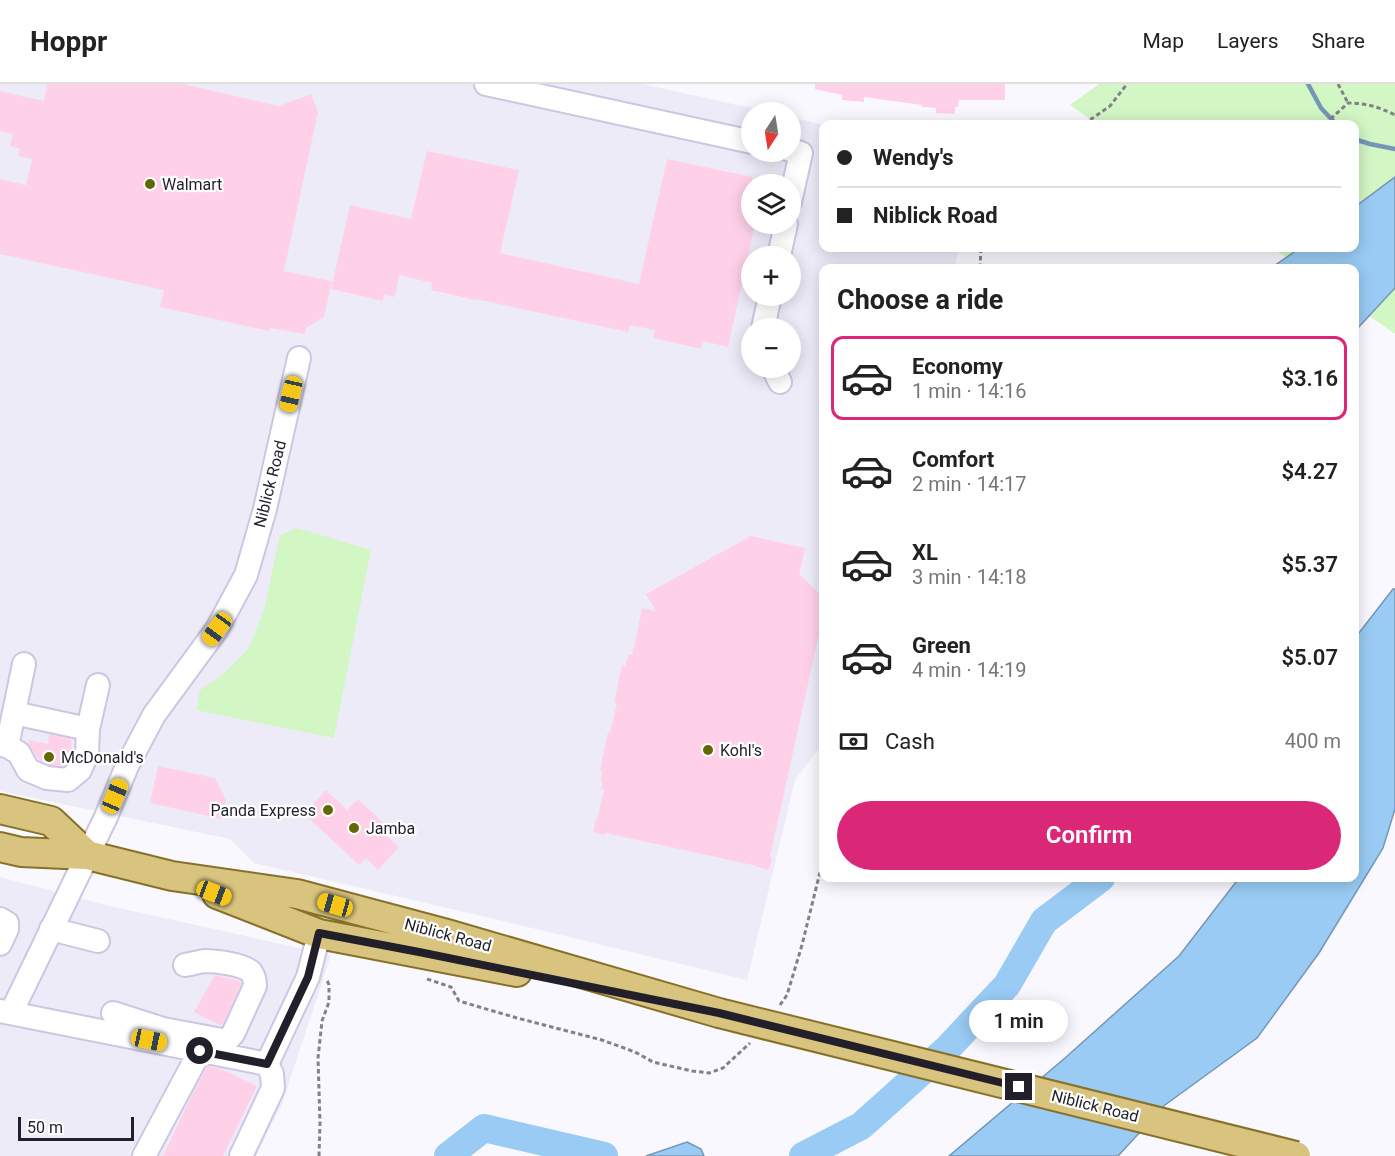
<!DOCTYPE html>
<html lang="en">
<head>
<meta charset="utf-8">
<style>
	:root { --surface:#fff; --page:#f6f6f6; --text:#222; --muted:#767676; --line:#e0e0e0; --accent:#db2777 }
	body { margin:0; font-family:Roboto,sans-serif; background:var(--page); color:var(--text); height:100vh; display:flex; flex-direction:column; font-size:22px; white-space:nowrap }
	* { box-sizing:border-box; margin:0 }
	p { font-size:20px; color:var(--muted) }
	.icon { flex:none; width:33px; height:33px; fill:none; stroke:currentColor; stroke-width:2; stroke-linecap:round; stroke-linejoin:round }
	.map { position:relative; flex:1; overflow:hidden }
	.side { position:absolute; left:819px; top:180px; width:540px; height:618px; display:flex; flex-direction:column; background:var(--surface); border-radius:12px; box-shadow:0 3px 15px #0003 }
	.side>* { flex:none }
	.hud { position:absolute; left:819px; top:36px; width:540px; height:132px; border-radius:12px; box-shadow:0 3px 15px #0003; display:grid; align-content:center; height:132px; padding:0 18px; background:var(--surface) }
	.needle { width:39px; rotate:192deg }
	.fabs { position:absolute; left:741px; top:18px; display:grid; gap:12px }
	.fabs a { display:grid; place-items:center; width:60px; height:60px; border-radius:50%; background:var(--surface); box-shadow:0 3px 15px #0003; font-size:30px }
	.scale { position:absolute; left:18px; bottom:15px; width:116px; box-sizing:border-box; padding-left:6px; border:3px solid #221f2a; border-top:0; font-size:16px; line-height:21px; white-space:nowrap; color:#221f2a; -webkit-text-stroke:4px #fff; paint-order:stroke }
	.end { position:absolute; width:27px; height:27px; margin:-14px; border:8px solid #221f2a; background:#fff; box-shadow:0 0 0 3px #fff }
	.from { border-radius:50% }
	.bubble { position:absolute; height:42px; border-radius:21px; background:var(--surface); box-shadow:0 3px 15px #0003; font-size:20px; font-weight:600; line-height:42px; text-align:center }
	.car { position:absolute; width:18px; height:36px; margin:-18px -9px; border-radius:8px; box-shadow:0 0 4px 2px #0007; background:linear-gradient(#f5c518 24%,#345 0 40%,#f5c518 0 76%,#345 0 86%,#f5c518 0) }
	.hud b { display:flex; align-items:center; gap:21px; height:57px; font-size:22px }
	.hud b+b { border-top:2px solid var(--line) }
	.hud i { width:15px; height:15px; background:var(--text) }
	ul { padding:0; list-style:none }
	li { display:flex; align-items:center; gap:18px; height:84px; margin:0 12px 9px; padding:0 6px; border:3px solid transparent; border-radius:12px }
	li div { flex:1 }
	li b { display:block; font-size:22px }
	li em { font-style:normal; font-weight:600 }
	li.current { border-color:var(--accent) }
	li>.icon { width:54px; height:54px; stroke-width:1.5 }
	h2 { padding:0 18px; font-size:27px; line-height:72px }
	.pay { display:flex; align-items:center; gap:15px; height:66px; padding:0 18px; font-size:22px }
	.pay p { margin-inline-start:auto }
	.primary-button { display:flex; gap:12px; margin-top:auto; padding:12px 18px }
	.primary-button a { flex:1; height:69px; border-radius:36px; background:var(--accent); color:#fff; font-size:24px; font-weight:600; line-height:69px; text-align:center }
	header { display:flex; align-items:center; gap:36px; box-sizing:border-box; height:84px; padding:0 30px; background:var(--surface); border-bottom:2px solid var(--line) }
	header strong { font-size:28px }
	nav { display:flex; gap:33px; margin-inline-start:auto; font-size:21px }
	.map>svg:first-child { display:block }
	.built { fill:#eeebf9; fill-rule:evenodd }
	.green { fill:#d3f6c5 }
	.water { fill:#99cbf4; stroke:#7597b7; stroke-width:1.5 }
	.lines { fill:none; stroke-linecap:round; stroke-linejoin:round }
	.stream { stroke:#7597b7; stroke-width:4.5 }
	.river { stroke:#99cbf4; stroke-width:28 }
	.building { fill:#fed1e8 }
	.minor-casing { stroke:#ccc6e2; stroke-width:26 }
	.major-casing { stroke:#877129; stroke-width:32 }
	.path { stroke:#83818a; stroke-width:3; stroke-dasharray:4.5 3; stroke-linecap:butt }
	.minor { stroke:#fff; stroke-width:22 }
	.major { stroke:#d8c47f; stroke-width:28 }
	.major-bridge-casing { stroke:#877129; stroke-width:32; stroke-linecap:butt }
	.major-bridge { stroke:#d8c47f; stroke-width:28 }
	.route { stroke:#221f2a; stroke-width:8 }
	.poi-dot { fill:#636806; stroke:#fff; stroke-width:2 }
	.labels { text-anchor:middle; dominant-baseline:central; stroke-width:4.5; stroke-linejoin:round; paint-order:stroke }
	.poi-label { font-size:16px; fill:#221f2a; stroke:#fff; text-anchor:start }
	.street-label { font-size:16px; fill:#221f2a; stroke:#fff }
</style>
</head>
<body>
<header>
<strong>Hoppr</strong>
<nav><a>Map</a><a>Layers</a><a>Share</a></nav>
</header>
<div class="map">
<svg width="1395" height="1072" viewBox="0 0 1395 1072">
	<rect width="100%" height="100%" fill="#f9f8fe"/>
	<!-- built -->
	<path class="built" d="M 0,0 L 643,0 L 769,28 L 752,28 L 752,68 L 790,68 L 791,33 L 823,41 L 824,164 L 958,164 L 955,184 L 824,184 L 823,659 L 795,696 L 747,896 L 486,833 L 254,779 L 230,755 L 0,707 ZM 752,100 L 790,100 L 790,140 L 752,140 ZM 752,172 L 790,172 L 790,212 L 752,212 ZM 752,244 L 790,244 L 790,284 L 752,284 Z
		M 0,793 L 106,821 L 331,871 L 282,1020 L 256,1072 L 0,1072 Z"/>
	<!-- green -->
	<path class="green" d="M 1099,0 L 1395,0 L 1395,250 L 1355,222 L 1354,184 L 1302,184 L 1272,164 L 1354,164 L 1354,40 L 1097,40 L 1070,21 Z
		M 297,444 L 371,466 L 334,654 L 196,626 L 200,606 L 223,590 L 249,564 L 265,522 L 280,451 Z
		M 264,822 L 306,823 L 353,836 L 352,845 Z"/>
	<!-- water -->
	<path class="water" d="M 1395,93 L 1395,204 L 1355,247 L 1354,184 L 1271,184 L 1300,164 L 1354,164 L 1355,123 Z
		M 1393,505 L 1395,505 L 1395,725 L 1383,764 L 1319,869 L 1257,954 L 1165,1021 L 1118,1072 L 949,1072 L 1065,974 L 1179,872 L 1239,794 L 1354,794 L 1355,554 Z
		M 484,1044 L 470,1072 L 448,1072 Z
		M 687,1058 L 701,1065 L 704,1072 L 646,1072 Z"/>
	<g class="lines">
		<!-- stream -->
		<path class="stream" d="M 1308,0 L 1321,24 L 1336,40
			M 1354,55 L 1370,60 L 1395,65"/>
		<!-- river -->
		<path class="river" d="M 448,1072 L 484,1044 L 604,1072
			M 803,1072 L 861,1042 L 947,965 L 1007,901 L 1044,837 L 1101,794"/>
	</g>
	<!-- building -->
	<path class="building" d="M 47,0 L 183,0 L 279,22 L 311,10 L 318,28 L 284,187 L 332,197 L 324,233 L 306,244 L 305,250 L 270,244 L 269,247 L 160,223 L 164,206 L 0,170 L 0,95 L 26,101 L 32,75 L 18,72 L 20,65 L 10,62 L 13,50 L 0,47 L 0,7 L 44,17 Z
		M 815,0 L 1005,0 L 1005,16 L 959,16 L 958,23 L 955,23 L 955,30 L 936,29 L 936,24 L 922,23 L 922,21 L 864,13 L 864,18 L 842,16 L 842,11 L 815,5 Z
		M 427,67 L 519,86 L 500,169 L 639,200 L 667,75 L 752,93 L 752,140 L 755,140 L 728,263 L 703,257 L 701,265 L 653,254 L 655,246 L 630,241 L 628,248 L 476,215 L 475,216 L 431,206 L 432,199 L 399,191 L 395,213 L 384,210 L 383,217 L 331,205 L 350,121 L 411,135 Z
		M 751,452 L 805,464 L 799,490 L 824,514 L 824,527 L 770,773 L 772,774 L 769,786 L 757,783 L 757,782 L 605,749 L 605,751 L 593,748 L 596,735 L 597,736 L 604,706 L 601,705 L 603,699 L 601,698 L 602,686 L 600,686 L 608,648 L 610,649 L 617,619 L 614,619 L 622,581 L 625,582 L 629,570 L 632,571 L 633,564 L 634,564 L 642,524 L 656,527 L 646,510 Z
		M 49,650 L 71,655 L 72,670 L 69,678 L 64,682 L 50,681 L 38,675 L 28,659 L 29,656 L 48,660 Z
		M 158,682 L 215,694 L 226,716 L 222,735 L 150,719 Z
		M 326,706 L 347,726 L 358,715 L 392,747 L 387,752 L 399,763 L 378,786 L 366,774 L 359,781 L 304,730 Z
		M 215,891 L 237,896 L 241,898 L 241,900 L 222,942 L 194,928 Z
		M 207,982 L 221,985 L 257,1002 L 223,1072 L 163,1072 L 190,1015 Z"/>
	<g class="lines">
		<defs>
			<path id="minor" d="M 486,0 L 752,58
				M 790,66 L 801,69 L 790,118
				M 779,172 L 786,140
				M 763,244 L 770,212
				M 773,284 L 780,298
				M 14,629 L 88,645 L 98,601
				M 0,661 L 7,662 L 24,580
				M 7,662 L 19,669 L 28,686 L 47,694 L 68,696 L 80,686 L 87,670 L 88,645
				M 0,835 L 7,839 L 7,845 L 0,860
				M 51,845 L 98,857
				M 0,927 L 267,980 L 308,893 L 319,850
				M 11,929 L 106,733 L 127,682 L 154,631 L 217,545 L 246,491 L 265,425 L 299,274
				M 113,929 L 163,945 L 222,956 L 228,955 L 233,950 L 255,902 C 255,898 254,892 251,888 C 243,880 215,877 204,877 C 198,878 191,880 185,881
				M 144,1072 L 200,967
				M 241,1072 L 273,1004 L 272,990 L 267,980"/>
			<path id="major" d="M 0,725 L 51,737 L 87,771
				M 0,763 L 21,768 L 87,771 L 172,792 L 297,810 L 447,850 L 719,929
				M 217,810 L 319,850 L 517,888"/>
		</defs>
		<!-- minor casing -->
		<use href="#minor" class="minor-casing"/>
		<!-- major casing -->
		<use href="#major" class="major-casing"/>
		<!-- path -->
		<path class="path" d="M 1338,0 L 1348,19
			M 1084,40 L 1110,22 L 1127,0
			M 1325,40 L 1348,19 C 1366,19 1379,23 1395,31
			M 980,184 L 981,164
			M 427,895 L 451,903 L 459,917 L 517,934 L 602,956 L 635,968 L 653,978 L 692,987 L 709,989 L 723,984 L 750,959
			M 780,921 L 787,911 L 802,861 L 824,772
			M 319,1072 L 320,1039 L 318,974 L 322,937 L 329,918 L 329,901 L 327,896"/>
		<!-- minor -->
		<use href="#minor" class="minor"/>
		<!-- major -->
		<use href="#major" class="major"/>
		<defs>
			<path id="major-bridge" d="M 719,929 L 1296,1072"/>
		</defs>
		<!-- major-bridge casing -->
		<use href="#major-bridge" class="major-bridge-casing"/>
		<!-- major-bridge -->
		<use href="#major-bridge" class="major-bridge"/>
	</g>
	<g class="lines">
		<!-- route -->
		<path class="route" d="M 200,967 L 267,980 L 308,893 L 319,849 L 419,868 L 719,929 L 1019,1003"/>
	</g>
	<!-- markers -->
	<g class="poi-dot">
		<circle cx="150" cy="100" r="6"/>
		<circle cx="708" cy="666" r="6"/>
		<circle cx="49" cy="673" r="6"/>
		<circle cx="328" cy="726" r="6"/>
		<circle cx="354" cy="744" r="6"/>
	</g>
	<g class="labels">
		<!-- poi labels -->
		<g class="poi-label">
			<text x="162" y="100">Walmart</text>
			<text x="720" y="666">Kohl's</text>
			<text x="61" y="673">McDonald's</text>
			<text x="316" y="726" text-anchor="end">Panda Express</text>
			<text x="366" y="744">Jamba</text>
		</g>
		<!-- street labels -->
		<g class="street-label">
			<text transform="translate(270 400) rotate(-76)">Niblick Road</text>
			<text transform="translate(448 851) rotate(15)">Niblick Road</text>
			<text transform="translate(1095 1022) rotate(14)">Niblick Road</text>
		</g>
	</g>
</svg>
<div class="fabs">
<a><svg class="needle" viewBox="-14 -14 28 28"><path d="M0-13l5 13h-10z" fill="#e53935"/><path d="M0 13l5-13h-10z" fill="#767676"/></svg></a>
<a><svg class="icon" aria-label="layers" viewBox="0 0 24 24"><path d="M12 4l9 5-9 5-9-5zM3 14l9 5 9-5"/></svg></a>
<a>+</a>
<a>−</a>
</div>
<div class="scale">50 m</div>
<i class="end from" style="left:200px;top:967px"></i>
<i class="end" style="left:1019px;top:1003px"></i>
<div class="bubble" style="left:969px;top:916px;width:99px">1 min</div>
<i class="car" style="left:291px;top:310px;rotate:193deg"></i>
<i class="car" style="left:217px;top:545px;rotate:216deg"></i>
<i class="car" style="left:115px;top:712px;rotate:23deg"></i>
<i class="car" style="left:214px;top:809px;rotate:111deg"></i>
<i class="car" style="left:335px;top:821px;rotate:286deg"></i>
<i class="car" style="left:149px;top:956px;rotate:102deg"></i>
<div class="hud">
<b><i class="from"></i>Wendy's</b>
<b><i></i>Niblick Road</b>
</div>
<section class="side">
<h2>Choose a ride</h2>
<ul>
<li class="current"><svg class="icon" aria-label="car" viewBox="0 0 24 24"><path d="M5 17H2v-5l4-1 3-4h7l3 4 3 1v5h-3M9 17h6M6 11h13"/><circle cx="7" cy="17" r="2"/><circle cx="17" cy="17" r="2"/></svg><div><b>Economy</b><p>1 min · 14:16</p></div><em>$3.16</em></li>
<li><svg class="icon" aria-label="car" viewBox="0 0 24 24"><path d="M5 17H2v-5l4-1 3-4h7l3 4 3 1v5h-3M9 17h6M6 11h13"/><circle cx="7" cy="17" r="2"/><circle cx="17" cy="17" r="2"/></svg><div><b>Comfort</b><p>2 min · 14:17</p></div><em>$4.27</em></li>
<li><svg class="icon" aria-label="car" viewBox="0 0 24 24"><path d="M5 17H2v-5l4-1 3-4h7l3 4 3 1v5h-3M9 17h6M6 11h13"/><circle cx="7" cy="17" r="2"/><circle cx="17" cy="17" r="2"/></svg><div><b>XL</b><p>3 min · 14:18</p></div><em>$5.37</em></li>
<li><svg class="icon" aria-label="car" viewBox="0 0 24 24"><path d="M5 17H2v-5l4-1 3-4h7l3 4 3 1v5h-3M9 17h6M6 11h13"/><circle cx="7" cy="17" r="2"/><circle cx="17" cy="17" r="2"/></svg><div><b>Green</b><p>4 min · 14:19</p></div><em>$5.07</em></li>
</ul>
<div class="pay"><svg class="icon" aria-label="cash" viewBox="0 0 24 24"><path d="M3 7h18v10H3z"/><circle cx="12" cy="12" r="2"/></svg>Cash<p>400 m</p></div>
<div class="primary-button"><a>Confirm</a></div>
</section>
</div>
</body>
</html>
